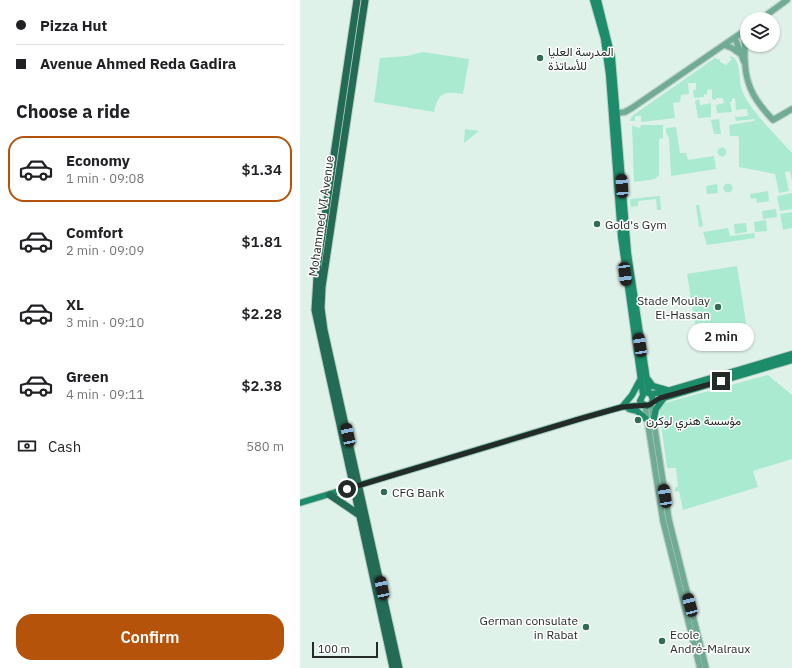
<!DOCTYPE html>
<html lang="en">
<head>
<meta charset="utf-8">
<style>
	:root { --surface:#fff; --page:#f2f2f2; --text:#202124; --muted:#757577; --line:#e0e0e0; --accent:#b45309 }
	body { margin:0; font-family:"IBM Plex Sans",Vazirmatn,sans-serif; background:var(--page); color:var(--text); height:100vh; display:flex; flex-direction:column; font-size:15px; white-space:nowrap }
	* { box-sizing:border-box; margin:0 }
	p { font-size:13px; color:var(--muted) }
	.icon { flex:none; width:22px; height:22px; fill:none; stroke:currentColor; stroke-width:2; stroke-linecap:round; stroke-linejoin:round }
	.map { position:relative; flex:1; overflow:hidden }
	.panel { display:flex; flex-direction:column; background:var(--surface); width:300px }
	.panel>* { flex:none }
	.hud { display:grid; align-content:center; height:88px; padding:0 16px; background:var(--surface) }
	.fabs { position:absolute; left:440px; top:12px; display:grid; gap:8px }
	.fabs a { display:grid; place-items:center; width:40px; height:40px; border-radius:50%; background:var(--surface); box-shadow:0 1px 3px #0004; font-size:20px }
	.scale { position:absolute; left:12px; bottom:10px; width:66px; box-sizing:border-box; padding-left:4px; border:2px solid #232a27; border-top:0; font-size:11px; line-height:14px; white-space:nowrap; color:#232a27; -webkit-text-stroke:3px #fff; paint-order:stroke }
	.end { position:absolute; width:18px; height:18px; margin:-9px; border:5px solid #232a27; background:#fff; box-shadow:0 0 0 2px #fff }
	.from { border-radius:50% }
	.bubble { position:absolute; height:28px; border-radius:14px; background:var(--surface); box-shadow:0 1px 3px #0004; font-size:13px; font-weight:600; line-height:28px; text-align:center }
	.car { position:absolute; width:12px; height:24px; margin:-12px -6px; border-radius:5px; box-shadow:0 0 3px 1px #0007; background:linear-gradient(#222 24%,#8ab4d8 0 40%,#222 0 76%,#8ab4d8 0 86%,#222 0) }
	.hud b { display:flex; align-items:center; gap:14px; height:38px; font-size:15px }
	.hud b+b { border-top:1px solid var(--line) }
	.hud i { width:10px; height:10px; background:var(--text) }
	ul { padding:0; list-style:none }
	li { display:flex; align-items:center; gap:12px; height:66px; margin:0 8px 6px; padding:0 8px; border:2px solid transparent; border-radius:16px }
	li div { flex:1 }
	li b { display:block; font-size:15px }
	li em { font-style:normal; font-weight:600 }
	li.on { border-color:var(--accent) }
	li>.icon { width:36px; height:36px; stroke-width:1.5 }
	h2 { padding:0 16px; font-size:18px; line-height:48px }
	.pay { display:flex; align-items:center; gap:10px; height:44px; padding:0 16px; font-size:15px }
	.pay p { margin-inline-start:auto }
	.action { display:flex; gap:8px; margin-top:auto; padding:8px 16px }
	.action a { flex:1; height:46px; border-radius:16px; background:var(--accent); color:#fff; font-size:16px; font-weight:600; line-height:46px; text-align:center }
	main { display:flex; flex:1; min-height:0 }
	.map>svg:first-child { display:block }
	.green { fill:#a9ead0 }
	.lines { fill:none; stroke-linecap:round; stroke-linejoin:round }
	.tertiary-casing { stroke:#bdcec6; stroke-width:8 }
	.secondary-casing { stroke:#bdcec6; stroke-width:8 }
	.primary-casing { stroke:#bdcec6; stroke-width:9 }
	.tertiary { stroke:#70ac95; stroke-width:5.5 }
	.secondary { stroke:#1d8c6b; stroke-width:6 }
	.primary { stroke:#236b54; stroke-width:7 }
	.route { stroke:#232a27; stroke-width:5 }
	.poi-dot { fill:#306c56; stroke:#fff; stroke-width:1.5 }
	.labels { text-anchor:middle; dominant-baseline:central; stroke-width:3; stroke-linejoin:round; paint-order:stroke }
	.poi-label { font-size:12px; fill:#232a27; stroke:#fff; text-anchor:start }
	.street-label { font-size:12px; fill:#232a27; stroke:#fff }
</style>
</head>
<body>
<main>
<section class="panel">
<div class="hud">
<b><i class="from"></i>Pizza Hut</b>
<b><i></i>Avenue Ahmed Reda Gadira</b>
</div>
<h2>Choose a ride</h2>
<ul>
<li class="on"><svg class="icon" aria-label="car" viewBox="0 0 24 24"><path d="M5 17H2v-5l4-1 3-4h7l3 4 3 1v5h-3M9 17h6M6 11h13"/><circle cx="7" cy="17" r="2"/><circle cx="17" cy="17" r="2"/></svg><div><b>Economy</b><p>1 min · 09:08</p></div><em>$1.34</em></li>
<li><svg class="icon" aria-label="car" viewBox="0 0 24 24"><path d="M5 17H2v-5l4-1 3-4h7l3 4 3 1v5h-3M9 17h6M6 11h13"/><circle cx="7" cy="17" r="2"/><circle cx="17" cy="17" r="2"/></svg><div><b>Comfort</b><p>2 min · 09:09</p></div><em>$1.81</em></li>
<li><svg class="icon" aria-label="car" viewBox="0 0 24 24"><path d="M5 17H2v-5l4-1 3-4h7l3 4 3 1v5h-3M9 17h6M6 11h13"/><circle cx="7" cy="17" r="2"/><circle cx="17" cy="17" r="2"/></svg><div><b>XL</b><p>3 min · 09:10</p></div><em>$2.28</em></li>
<li><svg class="icon" aria-label="car" viewBox="0 0 24 24"><path d="M5 17H2v-5l4-1 3-4h7l3 4 3 1v5h-3M9 17h6M6 11h13"/><circle cx="7" cy="17" r="2"/><circle cx="17" cy="17" r="2"/></svg><div><b>Green</b><p>4 min · 09:11</p></div><em>$2.38</em></li>
</ul>
<div class="pay"><svg class="icon" aria-label="cash" viewBox="0 0 24 24"><path d="M3 7h18v10H3z"/><circle cx="12" cy="12" r="2"/></svg>Cash<p>580 m</p></div>
<div class="action"><a>Confirm</a></div>
</section>
<div class="map">
<svg width="492" height="668" viewBox="0 0 492 668">
	<rect width="100%" height="100%" fill="#dff2e9"/>
	<!-- green -->
	<path class="green" d="M 123,52 L 169,59 L 163,94 C 145,91 138,92 134,112 L 74,102 L 80,58 L 107,56 Z
		M 431,56 C 441,60 439,77 441,87 C 445,106 478,137 492,153 L 492,181 L 490,171 L 485,172 L 489,191 L 479,193 L 475,174 L 439,167 L 439,138 L 438,136 L 430,136 L 429,125 L 454,121 L 455,119 L 436,121 L 435,116 L 437,117 L 448,116 L 447,109 L 436,110 L 435,98 L 432,99 L 432,101 L 430,102 L 432,112 L 417,113 L 416,105 L 424,103 L 423,98 L 416,98 L 416,100 L 412,99 L 412,89 L 407,90 L 407,95 L 404,94 L 404,97 L 394,98 L 393,90 L 396,90 L 396,83 L 388,83 L 389,94 L 381,95 L 380,102 L 373,103 L 375,118 L 341,122 L 341,116 L 335,116 L 335,121 L 330,121 L 332,116 L 415,58 L 420,60 L 420,62 L 426,65 L 432,59 L 430,58 Z
		M 399,99 L 400,105 L 408,104 L 409,103 L 411,104 L 411,117 L 398,118 L 395,101 Z
		M 419,119 L 421,134 L 414,134 L 411,120 Z
		M 341,125 L 363,125 L 363,138 L 359,139 L 359,175 L 355,179 L 334,182 L 332,126 L 340,128 Z
		M 376,127 L 380,153 L 386,153 L 388,160 L 414,156 L 416,169 L 371,176 L 369,138 L 366,132 L 366,128 Z
		M 165,129 L 179,131 L 164,143 Z
		M417.5 152a4.5 4.5 0 1 1 9 0a4.5 4.5 0 1 1-9 0Z
		M423.5 188a4.5 4.5 0 1 1 9 0a4.5 4.5 0 1 1-9 0Z
		M 417,184 L 418,193 L 407,194 L 406,186 Z
		M 468,191 L 469,201 L 457,203 L 456,198 L 451,199 L 450,194 Z
		M 492,193 L 492,209 L 480,211 L 477,196 Z
		M 360,196 L 361,210 L 357,210 L 356,199 L 338,201 L 338,206 L 331,207 L 330,199 Z
		M 396,205 L 399,205 L 403,226 L 399,227 Z
		M 476,209 L 477,217 L 463,219 L 462,211 Z
		M 492,212 L 492,228 L 483,230 L 480,214 Z
		M 466,220 L 467,231 L 455,232 L 454,222 Z
		M 446,223 L 447,232 L 435,234 L 434,224 Z
		M 428,228 L 430,236 L 454,233 L 455,238 L 407,245 L 403,232 Z
		M 437,266 L 449,341 L 399,349 L 387,274 Z
		M 468,375 L 492,395 L 492,459 L 453,471 L 458,487 L 383,510 L 379,491 L 375,492 L 375,488 L 378,486 L 376,468 L 367,468 L 359,409 L 361,404 Z"/>
	<g class="lines">
		<defs>
			<path id="tertiary" d="M 461,19 L 487,0
				M 443,32 C 446,43 444,53 445,63 C 446,88 457,103 473,120 L 492,109
				M 435,38 L 444,62
				M 424,45 L 432,48 L 439,53
				M 313,114 L 325,112 L 332,108 L 447,29
				M 351,404 L 369,520 L 406,668
				M 345,405 L 363,521 L 400,668"/>
			<path id="secondary" d="M 293,0 L 304,39 L 309,75 L 321,237 L 343,395 L 340,401 L 343,404 L 347,406 L 351,404 L 353,400 L 351,394
				M 298,0 L 312,57 L 328,253 L 349,393
				M 347,378 L 353,386 L 367,390
				M 348,393 L 351,394 L 364,392 L 492,354
				M 352,402 L 360,399 L 492,360
				M 322,407 L 332,395 L 340,380
				M 329,409 L 337,411 L 346,419
				M 353,423 L 356,409 L 364,398
				M 0,503 L 286,417 L 322,407 L 344,405"/>
			<path id="primary" d="M 57,0 L 18,262 L 15,310 L 93,668
				M 65,0 L 22,287 L 21,308 L 24,330 L 99,668
				M 30,495 L 58,514"/>
		</defs>
		<!-- tertiary casing -->
		<use href="#tertiary" class="tertiary-casing"/>
		<!-- secondary casing -->
		<use href="#secondary" class="secondary-casing"/>
		<!-- primary casing -->
		<use href="#primary" class="primary-casing"/>
		<!-- tertiary -->
		<use href="#tertiary" class="tertiary"/>
		<!-- secondary -->
		<use href="#secondary" class="secondary"/>
		<!-- primary -->
		<use href="#primary" class="primary"/>
	</g>
	<g class="lines">
		<!-- route -->
		<path class="route" d="M 47,489 L 276,420 L 322,407 L 349,405 L 360,398 L 421,381"/>
	</g>
	<!-- markers -->
	<g class="poi-dot">
		<circle cx="240" cy="58" r="4"/>
		<circle cx="297" cy="224" r="4"/>
		<circle cx="418" cy="307" r="4"/>
		<circle cx="338" cy="420" r="4"/>
		<circle cx="84" cy="492" r="4"/>
		<circle cx="286" cy="627" r="4"/>
		<circle cx="362" cy="641" r="4"/>
	</g>
	<g class="labels">
		<!-- poi labels -->
		<g class="poi-label">
			<text x="248" y="51">المدرسة العليا<tspan x="248" dy="14">للأساتذة</tspan></text>
			<text x="305" y="224">Gold's Gym</text>
			<text x="410" y="300" text-anchor="end">Stade Moulay<tspan x="410" dy="14">El-Hassan</tspan></text>
			<text x="346" y="420">مؤسسة هنري لوكرن</text>
			<text x="92" y="492">CFG Bank</text>
			<text x="278" y="620" text-anchor="end">German consulate<tspan x="278" dy="14">in Rabat</tspan></text>
			<text x="370" y="634">Ecole<tspan x="370" dy="14">André-Malraux</tspan></text>
		</g>
		<!-- street labels -->
		<g class="street-label">
			<text transform="translate(21 216) rotate(-82)">Mohammed VI Avenue</text>
		</g>
	</g>
</svg>
<div class="fabs">
<a><svg class="icon" aria-label="layers" viewBox="0 0 24 24"><path d="M12 4l9 5-9 5-9-5zM3 14l9 5 9-5"/></svg></a>
</div>
<div class="scale">100 m</div>
<i class="end from" style="left:47px;top:489px"></i>
<i class="end" style="left:421px;top:381px"></i>
<div class="bubble" style="left:388px;top:323px;width:66px">2 min</div>
<i class="car" style="left:322px;top:186px;rotate:356deg"></i>
<i class="car" style="left:325px;top:274px;rotate:172deg"></i>
<i class="car" style="left:340px;top:345px;rotate:351deg"></i>
<i class="car" style="left:48px;top:435px;rotate:348deg"></i>
<i class="car" style="left:365px;top:496px;rotate:351deg"></i>
<i class="car" style="left:82px;top:588px;rotate:348deg"></i>
<i class="car" style="left:390px;top:605px;rotate:345deg"></i>
</div>
</main>
</body>
</html>
